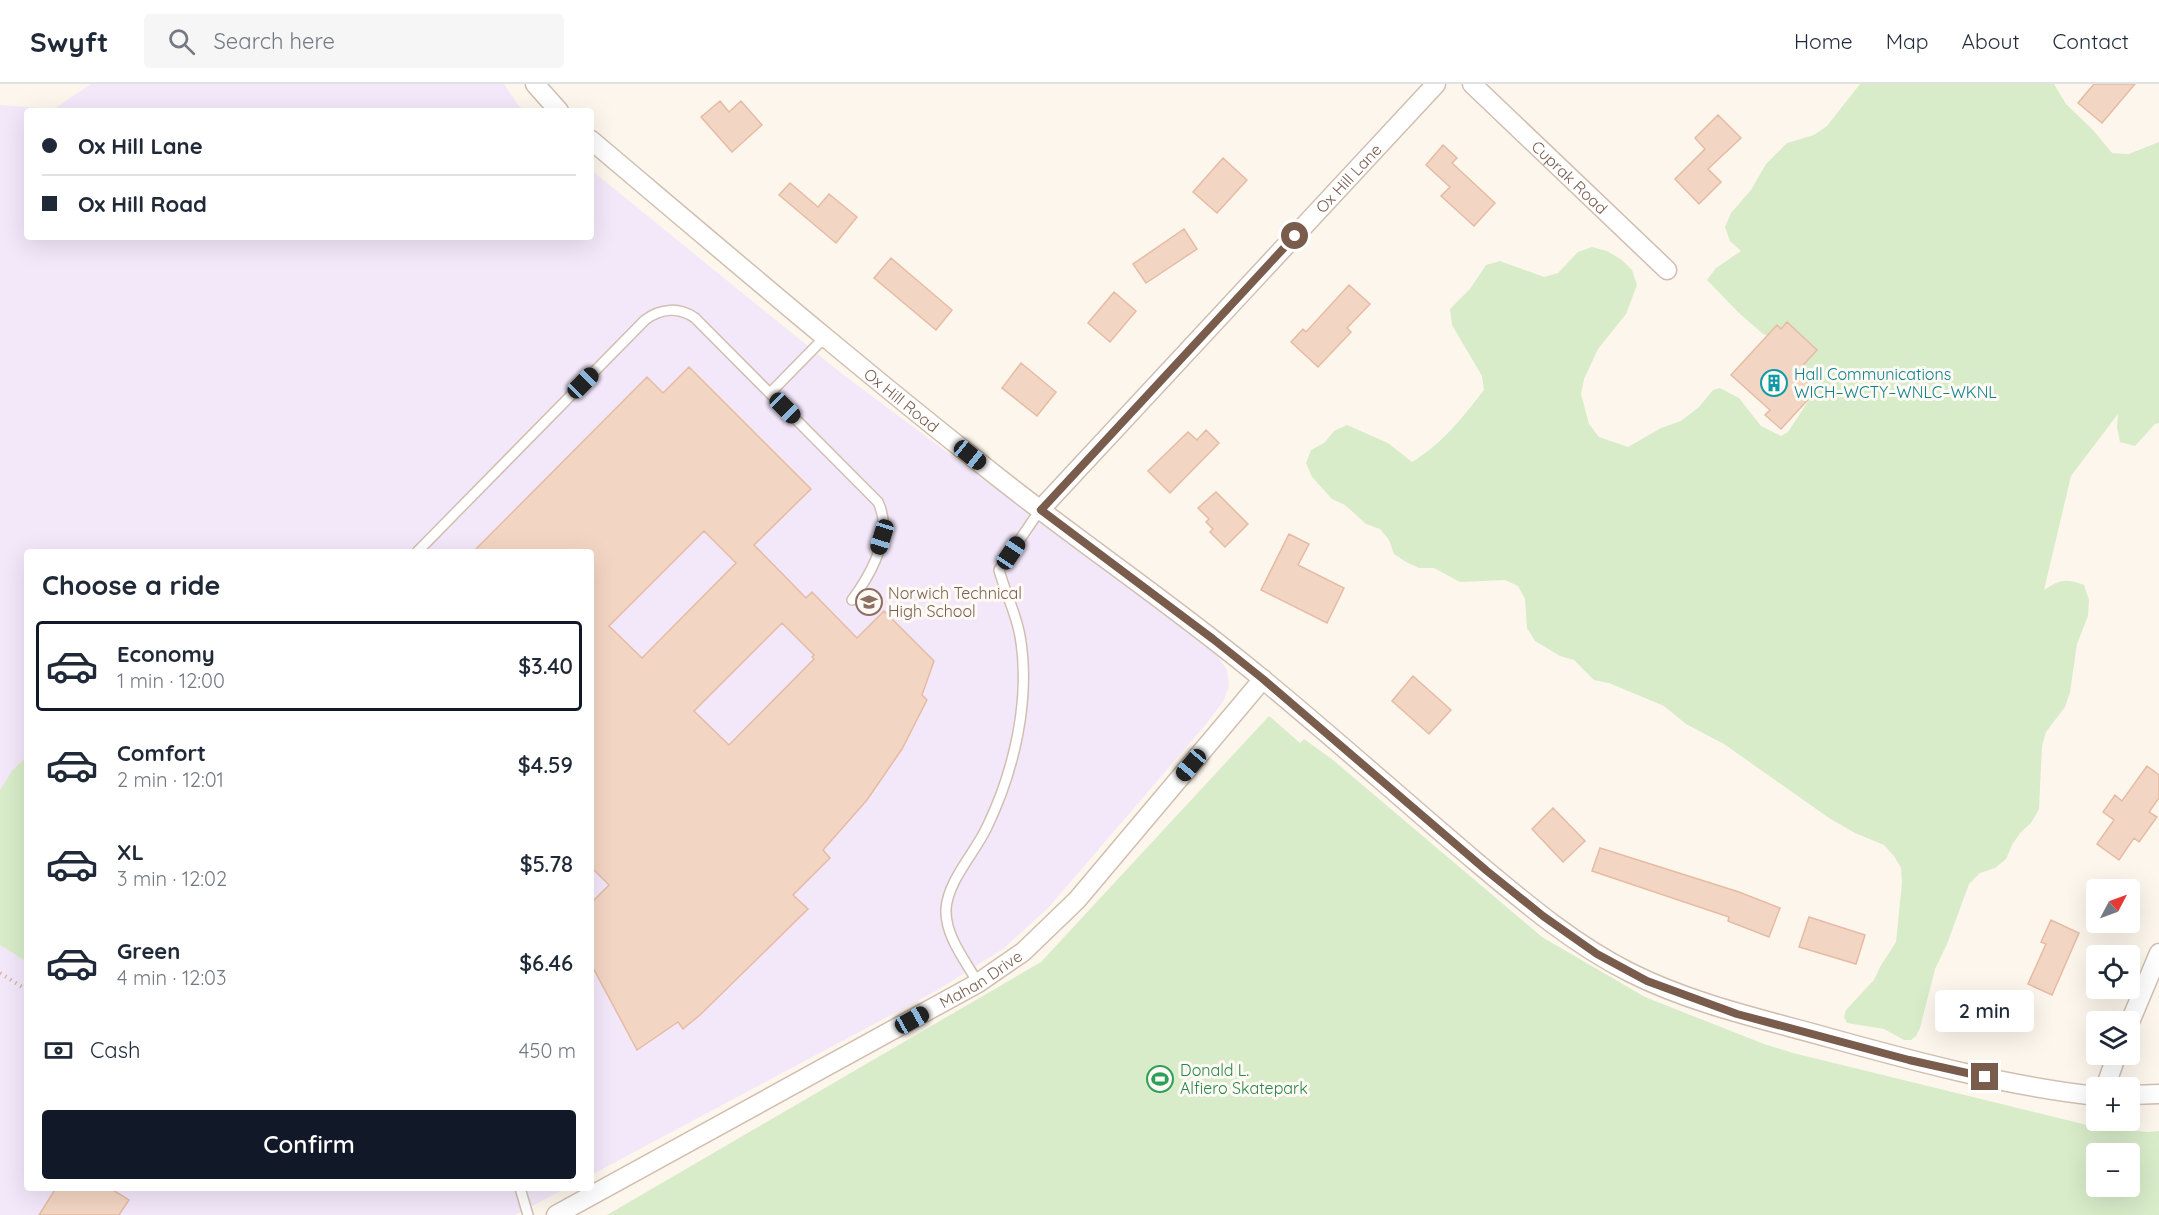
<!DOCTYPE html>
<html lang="en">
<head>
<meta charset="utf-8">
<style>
	:root { --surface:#fff; --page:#f6f6f7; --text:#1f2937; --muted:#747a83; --line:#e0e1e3; --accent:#111827 }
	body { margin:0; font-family:Quicksand,sans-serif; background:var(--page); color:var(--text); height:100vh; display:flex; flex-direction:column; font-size:22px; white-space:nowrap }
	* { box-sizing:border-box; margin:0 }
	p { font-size:20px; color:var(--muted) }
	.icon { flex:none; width:33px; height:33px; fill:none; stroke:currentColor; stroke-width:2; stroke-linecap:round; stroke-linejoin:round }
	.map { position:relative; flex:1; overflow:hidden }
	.details { position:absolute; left:24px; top:465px; width:570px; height:642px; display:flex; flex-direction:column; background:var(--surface); border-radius:6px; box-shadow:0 6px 24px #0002 }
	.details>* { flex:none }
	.guide { position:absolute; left:24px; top:24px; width:570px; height:132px; border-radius:6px; box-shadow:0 6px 24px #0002; display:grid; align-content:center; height:132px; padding:0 18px; background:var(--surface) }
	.needle { width:39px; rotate:49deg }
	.controls { position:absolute; left:2086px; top:795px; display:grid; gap:12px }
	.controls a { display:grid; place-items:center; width:54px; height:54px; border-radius:6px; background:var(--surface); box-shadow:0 6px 24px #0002; font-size:30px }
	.end { position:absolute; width:27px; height:27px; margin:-14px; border:8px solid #7a5c4d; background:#fff; box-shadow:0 0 0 3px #fff }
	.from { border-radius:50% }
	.bubble { position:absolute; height:42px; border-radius:6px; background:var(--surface); box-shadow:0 6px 24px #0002; font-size:20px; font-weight:600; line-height:42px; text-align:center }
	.car { position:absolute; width:18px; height:36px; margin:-18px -9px; border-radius:8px; box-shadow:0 0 4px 2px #0007; background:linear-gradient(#222 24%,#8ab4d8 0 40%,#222 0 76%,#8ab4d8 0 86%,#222 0) }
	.guide b { display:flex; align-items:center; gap:21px; height:57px; font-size:22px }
	.guide b+b { border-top:2px solid var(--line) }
	.guide i { width:15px; height:15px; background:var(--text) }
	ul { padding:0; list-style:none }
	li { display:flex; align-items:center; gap:18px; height:90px; margin:0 12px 9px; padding:0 6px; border:3px solid transparent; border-radius:6px }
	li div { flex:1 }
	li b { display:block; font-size:22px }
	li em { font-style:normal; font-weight:600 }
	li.active { border-color:var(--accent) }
	li>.icon { width:54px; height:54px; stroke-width:1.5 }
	h2 { padding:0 18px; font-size:27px; line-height:72px }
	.pay { display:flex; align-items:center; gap:15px; height:66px; padding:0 18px; font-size:22px }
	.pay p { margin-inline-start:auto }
	.primary-button { display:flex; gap:12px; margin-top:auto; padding:12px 18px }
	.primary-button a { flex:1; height:69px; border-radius:6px; background:var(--accent); color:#fff; font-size:24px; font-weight:600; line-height:69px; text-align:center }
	header { display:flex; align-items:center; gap:36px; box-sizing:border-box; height:84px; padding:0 30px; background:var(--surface); border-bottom:2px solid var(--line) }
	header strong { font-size:28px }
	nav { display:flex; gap:33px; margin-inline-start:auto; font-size:21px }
	.search { width:420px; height:54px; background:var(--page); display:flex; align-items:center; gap:15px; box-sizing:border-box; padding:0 21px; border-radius:6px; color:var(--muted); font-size:22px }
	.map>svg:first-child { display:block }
	.education { fill:#f3e8fa }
	.green { fill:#d8ecc9; fill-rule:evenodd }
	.building { fill:#f3d5c3; stroke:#e6bba3; stroke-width:1.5; fill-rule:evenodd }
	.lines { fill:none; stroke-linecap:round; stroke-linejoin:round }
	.lane-casing { stroke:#d1beb0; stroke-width:12 }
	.street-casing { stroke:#d1beb0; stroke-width:21 }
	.path { stroke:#d9b8a5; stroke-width:4; stroke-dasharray:1.5 4.5; stroke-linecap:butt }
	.lane { stroke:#fff; stroke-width:9 }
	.street { stroke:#fff; stroke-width:18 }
	.route { stroke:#7a5c4d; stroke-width:8 }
	.labels { text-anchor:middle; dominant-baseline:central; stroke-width:6; stroke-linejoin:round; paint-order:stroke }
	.street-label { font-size:16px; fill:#7a5c4d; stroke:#fffaf3 }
	.culture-label { font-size:16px; fill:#0d838f; stroke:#fffaf3; text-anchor:start }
	.education-label { font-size:16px; fill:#785e54; stroke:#fffaf3; text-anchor:start }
	.leisure-label { font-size:16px; fill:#27864d; stroke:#fffaf3; text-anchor:start }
</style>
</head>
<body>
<header>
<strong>Swyft</strong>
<div class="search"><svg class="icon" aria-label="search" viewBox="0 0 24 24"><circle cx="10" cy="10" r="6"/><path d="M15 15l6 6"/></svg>Search here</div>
<nav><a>Home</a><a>Map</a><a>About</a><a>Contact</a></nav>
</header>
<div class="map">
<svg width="2159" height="1131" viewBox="0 0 2159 1131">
	<rect width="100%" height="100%" fill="#fdf6ec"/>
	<!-- education -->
	<path class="education" d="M 91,0 L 504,0 L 518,21 L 525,27 L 27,27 L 27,153 L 591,153 L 591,86 L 841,289 L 1215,568 L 1227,586 L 1229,602 L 1224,616 L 1207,639 L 1049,823 L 1003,865 L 936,907 L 591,1091 L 591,468 L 27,468 L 27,1104 L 566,1104 L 515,1131 L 0,1131 L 0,21 L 54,25 Z"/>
	<!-- green -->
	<path class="green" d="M 1860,0 L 2054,0 L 2066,20 L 2093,46 L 2112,69 L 2129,70 L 2159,58 L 2159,339 L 2155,340 L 2135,362 L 2120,358 L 2117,343 L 2118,330 L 2071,392 L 2044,506 C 2060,496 2065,494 2084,501 L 2089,516 L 2088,532 L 2077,560 L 2070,608 L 2065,623 L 2046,648 L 2042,662 L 2039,725 L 2031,739 L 2020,749 L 2012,761 L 2006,775 L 1995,784 L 1980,789 L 1969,800 L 1947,860 L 1935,885 L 1920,944 L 1916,952 L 1911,956 L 1904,956 L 1884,945 L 1847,939 L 1844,933 L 1846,926 L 1874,896 L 1880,883 L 1896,858 L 1902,799 L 1901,784 L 1894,772 L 1884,761 L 1855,749 L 1829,734 L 1724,660 L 1686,640 L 1664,622 L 1609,599 L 1594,596 L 1574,576 L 1560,572 L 1535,557 L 1527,544 L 1525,515 L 1518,502 L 1505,496 L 1460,498 L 1434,484 L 1419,484 L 1406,478 L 1394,470 L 1389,456 L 1380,445 L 1366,440 L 1345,421 L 1332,415 L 1312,393 L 1306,379 L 1311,366 L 1324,359 L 1334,347 L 1347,341 L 1388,359 L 1412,378 C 1442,360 1463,333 1484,306 L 1482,292 L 1452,241 L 1450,225 L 1470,205 L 1486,181 L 1500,177 L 1544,193 L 1558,189 L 1578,168 L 1592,163 L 1607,167 L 1622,176 L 1632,186 L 1637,201 L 1626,230 L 1598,265 L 1584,295 L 1581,310 L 1589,340 L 1599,353 L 1628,363 L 1661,344 L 1681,337 L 1699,323 L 1713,306 L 1720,304 L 1739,314 L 1761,342 L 1781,352 L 1788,348 L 1809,316 L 1811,299 L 1798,281 L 1785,257 L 1763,250 L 1739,229 L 1707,196 L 1716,184 L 1741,167 L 1730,157 L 1725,143 L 1731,129 L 1751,106 L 1766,80 L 1787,59 L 1814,51 L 1827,42 Z
		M 1269,632 L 1300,659 L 1304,655 L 1333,676 L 1542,853 L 1645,913 L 1764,960 L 1793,969 L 2087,1041 L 2147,1048 L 2159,1047 L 2159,1131 L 607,1131 L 1041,878 ZM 2097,1070 L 2130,1070 L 2130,1102 L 2097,1102 Z
		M 27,672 L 27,878 L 0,861 L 0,706 L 12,687 Z"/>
	<!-- building -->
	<path class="building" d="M 2094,0 L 2135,0 L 2102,39 L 2078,19 Z
		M 720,17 L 729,28 L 741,17 L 762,41 L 732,68 L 701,33 Z
		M 1718,31 L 1741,54 L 1708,85 L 1721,98 L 1699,120 L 1675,95 L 1705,65 L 1695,54 Z
		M 1443,61 L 1457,74 L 1452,79 L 1495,119 L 1474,142 L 1441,112 L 1450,103 L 1426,81 Z
		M 1223,74 L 1247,96 L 1217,129 L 1193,108 Z
		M 790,99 L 818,123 L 829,110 L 857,133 L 836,159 L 779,111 Z
		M 1184,145 L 1197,165 L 1146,199 L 1133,180 Z
		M 891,174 L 952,226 L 936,246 L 874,194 Z
		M 1349,201 L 1370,220 L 1347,244 L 1351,248 L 1318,283 L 1291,258 L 1303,245 L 1306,248 Z
		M 1114,208 L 1136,227 L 1110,258 L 1088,239 Z
		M 1787,238 L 1817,266 L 1796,289 L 1816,307 L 1781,345 L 1765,331 L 1770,326 L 1731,291 L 1777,241 L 1781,245 Z
		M 1021,279 L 1056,308 L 1037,332 L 1002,304 Z
		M 689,283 L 811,405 L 754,461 L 806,514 L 812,508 L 857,554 L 884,527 L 934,577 L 922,611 L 927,616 L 902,665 L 867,716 L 823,766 L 830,774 L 793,811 L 808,825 L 701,930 L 683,945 L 678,938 L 637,966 L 591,880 L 591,819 L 609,801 L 591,783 L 591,468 L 473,468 L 647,293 L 663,309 ZM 704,447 L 736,479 L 642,574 L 609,542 ZM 782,539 L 814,571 L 812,573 L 814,575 L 729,661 L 694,627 Z
		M 1206,346 L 1219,359 L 1170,409 L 1148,387 L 1188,348 L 1197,356 Z
		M 1216,408 L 1248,440 L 1225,463 L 1210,448 L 1213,445 L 1206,438 L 1209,435 L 1198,424 Z
		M 1289,450 L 1309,460 L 1298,481 L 1344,504 L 1327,539 L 1261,506 Z
		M 1413,592 L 1451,626 L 1429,650 L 1392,617 Z
		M 2147,682 L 2159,691 L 2159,714 L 2149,728 L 2157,733 L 2139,758 L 2134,754 L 2119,776 L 2097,760 L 2114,736 L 2103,728 L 2115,711 L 2122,717 Z
		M 1553,724 L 1585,757 L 1563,778 L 1532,745 Z
		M 1600,764 L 1739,808 L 1780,824 L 1769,853 L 1728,837 L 1729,833 L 1592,787 Z
		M 1809,833 L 1865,851 L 1856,880 L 1799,863 Z
		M 2051,836 L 2079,849 L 2052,911 L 2028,900 L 2046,860 L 2041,858 Z
		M 56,1104 L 110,1104 L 129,1116 L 119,1131 L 39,1131 Z"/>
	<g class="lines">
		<defs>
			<path id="lane" d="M 770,309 L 825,253
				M 417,468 L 645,236 C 661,224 679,223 695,234 L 878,418 C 894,451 871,490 852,516
				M 978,899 C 965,876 945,852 946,825 C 948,796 975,769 987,743 C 1014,687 1031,615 1020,552 C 1016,529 1005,508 999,486 L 1040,426
				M 520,1104 L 528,1131"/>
			<g id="street">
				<path d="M 535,0 L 559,27"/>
				<path id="s1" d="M 1472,0 L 1667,186"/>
				<path id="s2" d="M 591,56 C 726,170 860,285 999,394 C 1085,462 1176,523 1260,593 C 1333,653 1403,716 1475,777 C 1524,818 1573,860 1631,889 C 1693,920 1762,935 1830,954 C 1917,978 2006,1002 2097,1012"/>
				<path id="s3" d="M 1040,426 L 1436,0"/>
				<path d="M 2130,938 L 2159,869"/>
				<path d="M 2105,1004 L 2117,970"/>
				<path d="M 2130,1011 L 2159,1010"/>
				<path id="s4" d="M 556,1131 L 978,899 L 1023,868 L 1077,816 L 1263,595"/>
			</g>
		</defs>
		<!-- lane casing -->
		<use href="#lane" class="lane-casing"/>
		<!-- street casing -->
		<use href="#street" class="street-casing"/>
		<!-- path -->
		<path class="path" d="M 0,889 L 27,906"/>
		<!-- lane -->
		<use href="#lane" class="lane"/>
		<!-- street -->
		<use href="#street" class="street"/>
	</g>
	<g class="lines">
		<!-- route -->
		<path class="route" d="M 1295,152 L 1041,426 L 1213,555 L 1263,595 L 1487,787 L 1543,832 L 1597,870 L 1647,897 L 1737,930 L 1909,976 L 1985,993"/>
	</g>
	<!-- icons -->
	<defs>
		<symbol id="building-ring" viewBox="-11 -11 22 22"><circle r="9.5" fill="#fffaf3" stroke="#0f9aa8" stroke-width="1.5"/><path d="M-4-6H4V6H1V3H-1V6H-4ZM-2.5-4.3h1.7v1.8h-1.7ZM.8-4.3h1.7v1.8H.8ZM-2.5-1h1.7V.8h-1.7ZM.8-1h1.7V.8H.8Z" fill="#0f9aa8"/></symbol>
		<symbol id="school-ring" viewBox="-11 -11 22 22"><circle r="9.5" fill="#fffaf3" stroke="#8d6e63" stroke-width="1.5"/><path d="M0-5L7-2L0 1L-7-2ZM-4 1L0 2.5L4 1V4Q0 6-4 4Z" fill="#8d6e63"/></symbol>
		<symbol id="stadium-ring" viewBox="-11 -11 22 22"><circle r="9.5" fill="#fffaf3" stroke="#2e9e5b" stroke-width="1.5"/><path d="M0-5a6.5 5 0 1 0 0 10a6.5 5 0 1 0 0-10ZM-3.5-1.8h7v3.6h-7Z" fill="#2e9e5b"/></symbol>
	</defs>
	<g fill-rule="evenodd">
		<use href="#building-ring" x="1759" y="284" width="30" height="30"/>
		<use href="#school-ring" x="854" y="503" width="30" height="30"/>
		<use href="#stadium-ring" x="1145" y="980" width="30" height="30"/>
	</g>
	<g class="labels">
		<!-- street labels -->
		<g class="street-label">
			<text stroke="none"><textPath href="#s1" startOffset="135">Cuprak Road</textPath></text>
			<text stroke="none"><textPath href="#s3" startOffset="453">Ox Hill Lane</textPath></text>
			<text stroke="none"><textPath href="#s2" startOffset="405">Ox Hill Road</textPath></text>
			<text stroke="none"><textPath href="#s4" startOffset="486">Mahan Drive</textPath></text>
		</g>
		<!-- culture labels -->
		<g class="culture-label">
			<text x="1794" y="290">Hall Communications<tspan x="1794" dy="18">WICH–WCTY–WNLC–WKNL</tspan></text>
		</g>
		<!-- education labels -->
		<g class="education-label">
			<text x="888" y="509">Norwich Technical<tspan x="888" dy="18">High School</tspan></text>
		</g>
		<!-- leisure labels -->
		<g class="leisure-label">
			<text x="1180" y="986">Donald L.<tspan x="1180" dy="18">Alfiero Skatepark</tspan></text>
		</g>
	</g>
</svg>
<div class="controls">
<a><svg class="needle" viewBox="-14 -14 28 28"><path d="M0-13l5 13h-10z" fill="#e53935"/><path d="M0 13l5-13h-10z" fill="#747a83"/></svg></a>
<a><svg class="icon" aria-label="locate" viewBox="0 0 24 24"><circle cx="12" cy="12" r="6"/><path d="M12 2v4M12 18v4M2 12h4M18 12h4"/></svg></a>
<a><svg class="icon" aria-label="layers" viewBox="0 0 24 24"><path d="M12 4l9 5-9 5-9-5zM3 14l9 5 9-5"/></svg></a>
<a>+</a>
<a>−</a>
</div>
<i class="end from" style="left:1295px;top:152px"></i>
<i class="end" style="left:1985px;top:993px"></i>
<div class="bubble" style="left:1935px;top:906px;width:99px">2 min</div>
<i class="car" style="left:583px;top:299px;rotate:45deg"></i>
<i class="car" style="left:785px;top:324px;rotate:135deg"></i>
<i class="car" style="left:970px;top:371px;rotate:129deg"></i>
<i class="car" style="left:882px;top:453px;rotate:197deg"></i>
<i class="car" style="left:1011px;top:469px;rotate:34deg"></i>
<i class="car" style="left:1191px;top:681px;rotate:220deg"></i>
<i class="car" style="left:912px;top:936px;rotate:61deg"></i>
<div class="guide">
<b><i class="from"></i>Ox Hill Lane</b>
<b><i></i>Ox Hill Road</b>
</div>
<section class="details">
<h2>Choose a ride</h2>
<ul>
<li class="active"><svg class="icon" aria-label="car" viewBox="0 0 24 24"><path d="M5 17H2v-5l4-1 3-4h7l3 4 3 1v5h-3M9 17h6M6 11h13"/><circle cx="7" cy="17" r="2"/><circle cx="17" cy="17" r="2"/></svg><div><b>Economy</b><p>1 min · 12:00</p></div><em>$3.40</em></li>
<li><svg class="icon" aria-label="car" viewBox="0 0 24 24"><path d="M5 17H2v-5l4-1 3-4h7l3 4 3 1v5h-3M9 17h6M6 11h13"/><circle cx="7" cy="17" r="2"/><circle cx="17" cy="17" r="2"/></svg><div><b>Comfort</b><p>2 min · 12:01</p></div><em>$4.59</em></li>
<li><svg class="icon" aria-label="car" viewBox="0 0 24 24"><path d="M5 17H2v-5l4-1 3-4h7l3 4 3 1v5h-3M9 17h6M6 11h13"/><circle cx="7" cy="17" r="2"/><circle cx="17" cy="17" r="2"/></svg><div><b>XL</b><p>3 min · 12:02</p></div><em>$5.78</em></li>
<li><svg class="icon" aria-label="car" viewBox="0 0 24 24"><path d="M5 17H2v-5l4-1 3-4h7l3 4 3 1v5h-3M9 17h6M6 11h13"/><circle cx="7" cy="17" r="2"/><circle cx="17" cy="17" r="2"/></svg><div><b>Green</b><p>4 min · 12:03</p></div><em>$6.46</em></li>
</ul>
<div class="pay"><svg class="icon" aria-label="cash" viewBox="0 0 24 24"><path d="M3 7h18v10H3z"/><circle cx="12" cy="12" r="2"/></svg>Cash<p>450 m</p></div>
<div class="primary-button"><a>Confirm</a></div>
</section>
</div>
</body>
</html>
